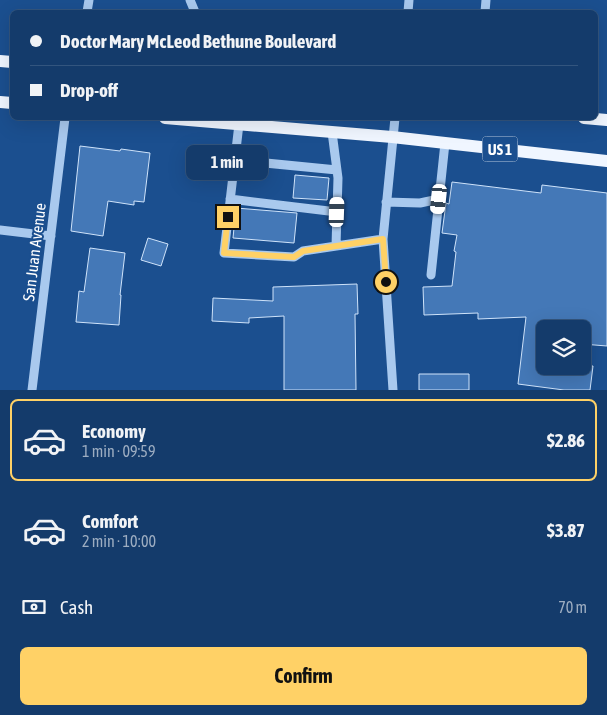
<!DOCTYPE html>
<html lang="en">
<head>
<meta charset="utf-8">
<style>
	:root { --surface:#143b6b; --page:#214673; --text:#f1f3f6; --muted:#9dadc1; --line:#33557e; --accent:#ffd166 }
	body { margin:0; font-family:"Asap Condensed",sans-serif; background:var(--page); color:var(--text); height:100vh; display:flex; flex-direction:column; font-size:19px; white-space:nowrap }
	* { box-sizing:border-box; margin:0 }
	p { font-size:16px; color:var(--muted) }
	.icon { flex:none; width:28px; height:28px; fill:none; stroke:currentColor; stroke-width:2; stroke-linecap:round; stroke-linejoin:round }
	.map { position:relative; height:390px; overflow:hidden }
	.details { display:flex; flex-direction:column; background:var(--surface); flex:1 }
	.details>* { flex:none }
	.guide { position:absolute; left:10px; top:10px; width:588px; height:110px; border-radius:8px; box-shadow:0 5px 20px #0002,0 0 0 1px var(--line); display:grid; align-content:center; height:110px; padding:0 20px; background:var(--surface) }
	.fabs { position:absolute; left:536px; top:320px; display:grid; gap:10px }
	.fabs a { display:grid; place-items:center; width:55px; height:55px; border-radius:8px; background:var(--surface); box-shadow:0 5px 20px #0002,0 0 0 1px var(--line); font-size:25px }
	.end { position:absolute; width:22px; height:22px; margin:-11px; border:6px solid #ffd166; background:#111; box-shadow:0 0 0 2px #111 }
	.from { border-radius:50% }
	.bubble { position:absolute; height:35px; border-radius:8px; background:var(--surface); box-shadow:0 5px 20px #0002,0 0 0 1px var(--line); font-size:16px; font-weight:700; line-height:35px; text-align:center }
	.car { position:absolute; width:15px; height:30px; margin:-15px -8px; border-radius:6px; box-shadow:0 0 4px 1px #0007; background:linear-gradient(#fff 24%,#345 0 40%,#fff 0 76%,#345 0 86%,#fff 0) }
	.guide b { display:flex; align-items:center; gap:18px; height:48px; font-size:19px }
	.guide b+b { border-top:1px solid var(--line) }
	.guide i { width:12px; height:12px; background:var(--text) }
	ul { padding:9px 0 0; list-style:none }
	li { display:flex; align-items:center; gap:15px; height:82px; margin:0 10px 8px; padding:0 10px; border:2px solid transparent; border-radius:8px }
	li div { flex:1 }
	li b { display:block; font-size:19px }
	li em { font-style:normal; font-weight:700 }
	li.selected { border-color:var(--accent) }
	li>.icon { width:45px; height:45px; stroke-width:1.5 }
	.pay { display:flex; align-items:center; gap:12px; height:55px; padding:0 20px; font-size:19px }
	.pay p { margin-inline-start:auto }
	.button { display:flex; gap:10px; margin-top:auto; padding:10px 20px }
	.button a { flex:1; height:58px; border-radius:8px; background:var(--accent); color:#111; font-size:20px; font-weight:700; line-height:58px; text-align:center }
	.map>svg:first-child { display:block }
	.building { fill:#4478b7; stroke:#cfe3fa }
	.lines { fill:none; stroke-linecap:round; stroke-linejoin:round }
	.minor { stroke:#a9c9ee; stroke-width:9 }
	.major { stroke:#f0f6ff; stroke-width:12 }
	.route { stroke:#ffd166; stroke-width:6 }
	.labels { text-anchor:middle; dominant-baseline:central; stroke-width:4; stroke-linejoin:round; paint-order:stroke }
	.shield { fill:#1b4f8f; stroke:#bbcadd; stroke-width:1 }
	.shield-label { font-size:15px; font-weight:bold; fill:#fff }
	.street-label { font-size:16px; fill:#fff; stroke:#1b4f8f }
</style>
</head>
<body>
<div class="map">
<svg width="607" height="390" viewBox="0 0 607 390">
	<rect width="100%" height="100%" fill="#1b4f8f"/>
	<!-- building -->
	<path class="building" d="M 80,146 L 120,151 L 121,149 L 150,153 L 144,202 L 134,201 L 134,205 L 108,201 L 103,236 L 71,231 Z
		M 295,175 L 329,178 L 327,200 L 293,198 Z
		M 452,182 L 541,193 L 542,185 L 607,193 L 607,346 L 582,344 L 582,329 L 545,329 L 545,366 L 593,366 L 590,390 L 564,390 L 518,384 L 526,317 L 478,319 L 478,313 L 424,315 L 423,287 L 452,286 L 456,252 L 454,251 L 457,235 L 442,233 L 446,203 L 449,204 Z
		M 236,208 L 297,213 L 294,243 L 233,238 Z
		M 148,238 L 168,244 L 161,266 L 141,260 Z
		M 90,248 L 125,253 L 120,295 L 121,295 L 119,325 L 76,322 L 79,291 L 84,292 Z
		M 357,284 L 358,314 L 355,314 L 356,390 L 284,390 L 284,316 L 249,318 L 249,323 L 212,321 L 213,298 L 273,301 L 273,287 Z
		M 419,374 L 469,374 L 469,390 L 419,390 Z"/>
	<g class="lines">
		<!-- minor -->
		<path class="minor" d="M 190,0 L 195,12
			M 87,12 L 89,0
			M 408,12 L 409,0
			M 485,12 L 486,0
			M 239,124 L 224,253 L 294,257 L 303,251 L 383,239
			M 332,132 L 338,178 L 336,246
			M 235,160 L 337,170
			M 230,199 L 337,212
			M 386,202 L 420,203 L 439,199
			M 0,230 L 51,236
			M 431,275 L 445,143
			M 32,390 L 65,118
			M 393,390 L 383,239 L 395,118"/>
		<!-- major -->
		<path class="major" d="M 0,61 L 12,62
			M 0,102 L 12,103
			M 165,118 L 392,137 L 607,161
			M 584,118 L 607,120"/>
	</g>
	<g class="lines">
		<!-- route -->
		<path class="route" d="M 228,217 L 224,253 L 294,257 L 303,251 L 383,239 L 386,282"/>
	</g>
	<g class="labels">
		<!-- shield labels -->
		<rect class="shield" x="482.5" y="136.5" width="35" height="25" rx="4"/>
		<g class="shield-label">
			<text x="500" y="149">US 1</text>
		</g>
		<!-- street labels -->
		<g class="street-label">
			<text transform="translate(34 252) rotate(-83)">San Juan Avenue</text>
		</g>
	</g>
</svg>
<div class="fabs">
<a><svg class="icon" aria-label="layers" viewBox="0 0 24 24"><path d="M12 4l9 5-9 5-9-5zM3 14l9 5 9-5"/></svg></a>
</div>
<i class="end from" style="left:386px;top:282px"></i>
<i class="end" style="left:228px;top:217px"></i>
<div class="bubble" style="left:186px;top:145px;width:82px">1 min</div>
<i class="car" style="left:439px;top:199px;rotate:186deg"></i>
<i class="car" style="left:337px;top:212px;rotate:2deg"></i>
<div class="guide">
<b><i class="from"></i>Doctor Mary McLeod Bethune Boulevard</b>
<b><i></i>Drop-off</b>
</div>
</div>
<section class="details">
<ul>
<li class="selected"><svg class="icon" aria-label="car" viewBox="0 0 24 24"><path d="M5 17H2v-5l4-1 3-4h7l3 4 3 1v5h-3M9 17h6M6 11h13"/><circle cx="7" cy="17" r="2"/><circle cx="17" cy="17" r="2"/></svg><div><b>Economy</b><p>1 min · 09:59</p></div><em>$2.86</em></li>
<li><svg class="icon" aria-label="car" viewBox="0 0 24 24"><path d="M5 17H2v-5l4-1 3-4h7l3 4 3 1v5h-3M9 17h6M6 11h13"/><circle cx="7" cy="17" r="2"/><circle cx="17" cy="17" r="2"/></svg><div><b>Comfort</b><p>2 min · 10:00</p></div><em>$3.87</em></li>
</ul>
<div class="pay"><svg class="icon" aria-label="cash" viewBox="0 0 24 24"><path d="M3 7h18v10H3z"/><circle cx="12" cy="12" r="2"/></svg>Cash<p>70 m</p></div>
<div class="button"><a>Confirm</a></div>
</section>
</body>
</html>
